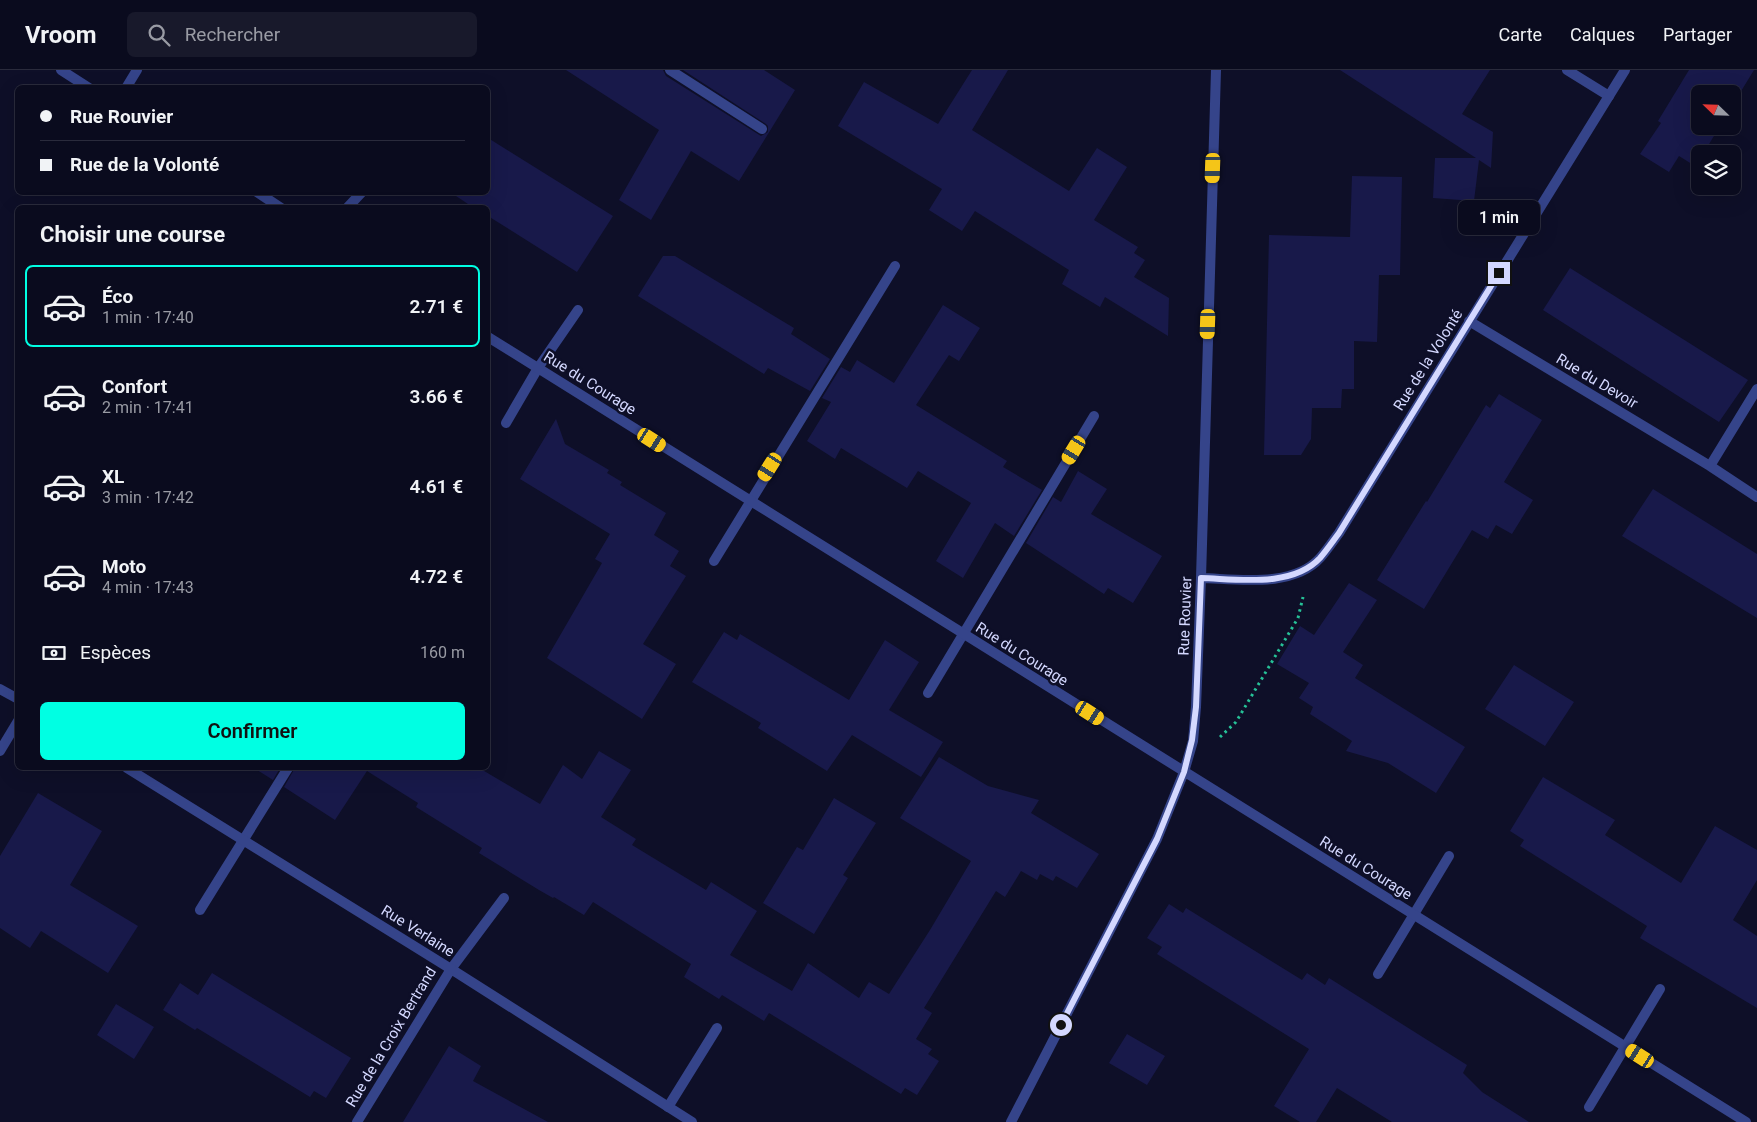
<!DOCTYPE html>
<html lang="fr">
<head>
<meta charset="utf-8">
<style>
	:root { --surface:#0a0b1e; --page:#18192b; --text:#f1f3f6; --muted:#999ba4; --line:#2a2b3c; --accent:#00ffe3 }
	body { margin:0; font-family:Roboto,sans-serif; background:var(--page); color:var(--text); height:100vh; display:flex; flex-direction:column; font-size:19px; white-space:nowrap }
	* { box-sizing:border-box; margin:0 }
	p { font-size:16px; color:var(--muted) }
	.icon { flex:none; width:28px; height:28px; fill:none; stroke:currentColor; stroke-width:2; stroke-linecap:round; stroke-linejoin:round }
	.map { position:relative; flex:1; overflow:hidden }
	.side { position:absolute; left:15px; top:135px; width:475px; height:565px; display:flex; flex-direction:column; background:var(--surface); border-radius:8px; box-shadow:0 5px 20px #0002,0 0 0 1px var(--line) }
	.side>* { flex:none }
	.top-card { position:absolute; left:15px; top:15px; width:475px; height:110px; border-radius:8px; box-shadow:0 5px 20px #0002,0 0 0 1px var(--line); display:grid; align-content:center; height:110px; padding:0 25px; background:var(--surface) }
	.needle { width:32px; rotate:293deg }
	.controls { position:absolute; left:1691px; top:15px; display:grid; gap:10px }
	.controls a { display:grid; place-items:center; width:50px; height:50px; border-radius:8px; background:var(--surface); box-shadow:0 5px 20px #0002,0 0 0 1px var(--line); font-size:25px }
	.end { position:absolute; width:22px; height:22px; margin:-11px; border:6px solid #d4d8ff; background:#111; box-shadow:0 0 0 2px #111 }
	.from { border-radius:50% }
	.bubble { position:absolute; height:35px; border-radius:8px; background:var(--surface); box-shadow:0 5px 20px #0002,0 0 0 1px var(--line); font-size:16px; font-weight:600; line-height:35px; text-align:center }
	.car { position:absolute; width:15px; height:30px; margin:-15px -8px; border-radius:6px; box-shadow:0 0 4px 1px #0007; background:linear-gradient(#f5c518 24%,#345 0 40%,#f5c518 0 76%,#345 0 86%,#f5c518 0) }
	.top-card b { display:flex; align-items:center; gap:18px; height:48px; font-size:19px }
	.top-card b+b { border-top:1px solid var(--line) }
	.top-card i { width:12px; height:12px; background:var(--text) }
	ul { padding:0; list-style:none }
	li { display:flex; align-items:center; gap:15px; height:82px; margin:0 10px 8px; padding:0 15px; border:2px solid transparent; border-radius:8px }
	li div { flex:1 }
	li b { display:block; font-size:19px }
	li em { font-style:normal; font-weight:600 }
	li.current { border-color:var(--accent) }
	li>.icon { width:45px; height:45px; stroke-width:1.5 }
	h2 { padding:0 25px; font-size:22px; line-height:60px }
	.pay { display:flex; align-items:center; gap:12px; height:55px; padding:0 25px; font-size:19px }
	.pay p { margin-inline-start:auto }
	.primary-button { display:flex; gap:10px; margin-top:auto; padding:10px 25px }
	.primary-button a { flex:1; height:58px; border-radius:8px; background:var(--accent); color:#111; font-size:20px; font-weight:600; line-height:58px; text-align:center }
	header { display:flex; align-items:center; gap:30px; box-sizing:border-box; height:70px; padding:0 25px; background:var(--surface); border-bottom:1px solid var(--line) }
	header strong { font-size:24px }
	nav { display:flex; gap:28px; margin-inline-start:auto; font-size:18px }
	.search { width:350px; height:45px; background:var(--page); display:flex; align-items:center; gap:12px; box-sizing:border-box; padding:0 18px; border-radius:8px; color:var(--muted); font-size:19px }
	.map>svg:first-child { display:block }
	.building { fill:#18194a }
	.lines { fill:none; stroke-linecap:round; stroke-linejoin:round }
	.path { stroke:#26c197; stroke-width:3; stroke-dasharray:2.5 4; stroke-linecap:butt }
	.lane { stroke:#35448a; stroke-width:10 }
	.street { stroke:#35448a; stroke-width:10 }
	.route { stroke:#d4d8ff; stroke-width:6 }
	.labels { text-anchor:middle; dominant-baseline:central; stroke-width:5; stroke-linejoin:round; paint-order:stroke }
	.street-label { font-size:15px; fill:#d4d8ff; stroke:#0e0f28 }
</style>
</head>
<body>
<header>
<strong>Vroom</strong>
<div class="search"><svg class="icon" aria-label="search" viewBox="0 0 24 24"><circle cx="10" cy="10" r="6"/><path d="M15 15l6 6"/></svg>Rechercher</div>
<nav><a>Carte</a><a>Calques</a><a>Partager</a></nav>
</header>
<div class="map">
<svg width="1757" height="1052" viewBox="0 0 1757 1052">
	<rect width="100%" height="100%" fill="#0e0f28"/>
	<!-- building -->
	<path class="building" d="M 566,0 L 663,0 L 666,6 L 761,66 L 768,62 L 768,56 L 766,54 L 683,0 L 764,0 L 795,20 L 739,111 L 691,81 L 651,150 L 619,130 L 659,60 Z
		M 972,0 L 1008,0 L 972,60 L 1069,121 L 1097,78 L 1127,97 L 1094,150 L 1138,177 L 1134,183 L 1145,190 L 1134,207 L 1169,228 L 1168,266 L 1105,227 L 1100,237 L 1062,214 L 1069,200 L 975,141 L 962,161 L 929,140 L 942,119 L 838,56 L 864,12 L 938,54 Z
		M 1340,0 L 1490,0 L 1462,44 L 1493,62 L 1491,98 L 1479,90 L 1474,131 L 1433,128 L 1435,88 L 1476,88 Z
		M 1689,0 L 1754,0 L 1732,36 L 1732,24 L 1700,24 L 1700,56 L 1720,56 L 1703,84 L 1700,84 L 1700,89 L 1695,96 L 1679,86 L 1669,102 L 1640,84 L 1661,53 L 1658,51 Z
		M 488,68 L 613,146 L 577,202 L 488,146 L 488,138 L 474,138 L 450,122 L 488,122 Z
		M 1352,106 L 1402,107 L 1400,205 L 1379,205 L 1377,272 L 1354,271 L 1354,319 L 1342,319 L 1341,338 L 1312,338 L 1311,369 L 1301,385 L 1264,385 L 1269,165 L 1350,167 Z
		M 663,186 L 675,186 L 794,258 L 791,264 L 830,289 L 810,321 L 768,298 L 764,304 L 638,226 Z
		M 1570,198 L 1748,310 L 1719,352 L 1543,240 Z
		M 943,235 L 980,258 L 959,291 L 949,285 L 916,335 L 1007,391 L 1003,397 L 1042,420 L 1014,466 L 995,453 L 963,508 L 936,491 L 971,433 L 918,401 L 907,418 L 841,378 L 835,389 L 807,371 L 831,332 L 822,328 L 841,297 L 850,302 L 857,290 L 894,313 Z
		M 1499,324 L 1542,350 L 1504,412 L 1533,430 L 1512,464 L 1496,455 L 1488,469 L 1472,460 L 1424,539 L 1377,510 L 1426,431 L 1427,432 L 1486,335 L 1490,338 Z
		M 556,349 L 565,374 L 609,400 L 607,403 L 622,412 L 620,415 L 666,443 L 654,465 L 679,481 L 670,496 L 686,506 L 643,574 L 676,594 L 642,649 L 547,588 L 602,493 L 595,489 L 610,464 L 520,409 Z
		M 1078,401 L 1107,419 L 1091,444 L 1162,486 L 1133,533 L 1108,518 L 1104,524 L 1026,473 L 1053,427 L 1061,432 Z
		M 1653,419 L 1757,484 L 1757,548 L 1622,466 Z
		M 1349,513 L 1377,530 L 1343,582 L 1363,595 L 1355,608 L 1465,677 L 1436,723 L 1388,693 L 1346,681 L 1352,671 L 1310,644 L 1313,637 L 1299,628 L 1309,613 L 1277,594 L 1300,556 L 1314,565 Z
		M 724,562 L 737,570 L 740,564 L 849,630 L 885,570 L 919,592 L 889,640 L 943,672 L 921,707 L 852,665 L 827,701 L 758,658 L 761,653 L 692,612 Z
		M 1514,595 L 1574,632 L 1545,676 L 1485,639 Z
		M 599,681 L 631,700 L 601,747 L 636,769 L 632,775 L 706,820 L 711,812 L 757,841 L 730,885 L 792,921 L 808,893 L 859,928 L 869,912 L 889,924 L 930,860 L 971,791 L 900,748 L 939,687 L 988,716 L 1039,730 L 1031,743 L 1099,784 L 1077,818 L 1056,806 L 1053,811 L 1040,804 L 1037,810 L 1021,801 L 1005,827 L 996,821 L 924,938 L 932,943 L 916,969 L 932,979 L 928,984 L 939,991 L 917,1025 L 905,1018 L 901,1024 L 769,943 L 764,951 L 722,925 L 719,929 L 684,907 L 691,894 L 593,832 L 584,845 L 554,827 L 553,828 L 539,820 L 479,783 L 482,778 L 416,737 L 418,733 L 367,701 L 335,750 L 284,717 L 295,698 L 479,698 L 540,734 L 563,695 L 582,709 Z
		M 254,698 L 280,698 L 273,710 Z
		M 1543,707 L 1615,750 L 1605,765 L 1681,813 L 1715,756 L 1757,780 L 1757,810 L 1733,850 L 1757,866 L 1757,938 L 1640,868 L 1647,856 L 1520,776 L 1524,770 L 1510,761 Z
		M 38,723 L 102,761 L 70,815 L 138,856 L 108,903 L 41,861 L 30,878 L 0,858 L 0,786 Z
		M 834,728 L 876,753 L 843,805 L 848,808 L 814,864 L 763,833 L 797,777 L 803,780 Z
		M 1169,834 L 1183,843 L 1186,838 L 1302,910 L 1307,903 L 1325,915 L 1329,908 L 1467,995 L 1463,1003 L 1482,1022 L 1529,1052 L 1392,1052 L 1337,1018 L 1316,1052 L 1300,1052 L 1274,1036 L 1309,979 L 1157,884 L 1162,877 L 1147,868 Z
		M 212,903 L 351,988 L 326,1028 L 314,1021 L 310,1027 L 197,958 L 195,960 L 163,940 L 180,913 L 198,925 Z
		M 116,934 L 154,957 L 134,989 L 97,965 Z
		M 1127,964 L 1165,986 L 1147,1015 L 1109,993 Z
		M 449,976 L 481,996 L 473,1011 L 548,1052 L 403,1052 Z"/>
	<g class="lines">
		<!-- path -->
		<path class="path" d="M 1220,667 L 1236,652 L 1298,548 L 1303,527"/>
		<!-- lane -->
		<path class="lane" d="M 670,0 L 762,59
			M 1567,0 L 1609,26
			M 126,18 L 137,0
			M 347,138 L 362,122
			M 506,353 L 538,298 L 578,240
			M 714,491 L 895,196
			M 928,623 L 1094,346
			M 0,681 L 18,651
			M 200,840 L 288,698
			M 451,899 L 504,828
			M 1378,904 L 1449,786
			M 668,1037 L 717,958
			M 1589,1037 L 1660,919"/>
		<!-- street -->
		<path class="street" d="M 61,0 L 89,18
			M 257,122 L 281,138
			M 1469,251 L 1710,396 L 1757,427
			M 488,267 L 1746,1052
			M 1710,396 L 1757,319
			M 1201,508 C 1238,509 1293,518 1320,488 C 1327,480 1333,471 1339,463 L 1625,0
			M 0,619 L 18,629
			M 127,698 L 451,899 L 692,1052
			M 357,1052 L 451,899
			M 1011,1052 L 1157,769 L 1184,702 L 1193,671 L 1196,637 L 1201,508 L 1216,0"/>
	</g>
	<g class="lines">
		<!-- route -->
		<path class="route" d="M 1061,955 L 1157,769 L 1184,702 L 1192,670 L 1196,637 L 1201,508 C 1238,509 1292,518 1320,488 C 1327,480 1333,471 1339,463 L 1499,203"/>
	</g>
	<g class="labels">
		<!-- street labels -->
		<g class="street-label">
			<text transform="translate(1428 290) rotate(-58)">Rue de la Volonté</text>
			<text transform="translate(1597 311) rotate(31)">Rue du Devoir</text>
			<text transform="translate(590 313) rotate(32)">Rue du Courage</text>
			<text transform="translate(1185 546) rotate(-88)">Rue Rouvier</text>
			<text transform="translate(1022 584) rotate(32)">Rue du Courage</text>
			<text transform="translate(1366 798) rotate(32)">Rue du Courage</text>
			<text transform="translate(418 861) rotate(32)">Rue Verlaine</text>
			<text transform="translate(391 967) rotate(-59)">Rue de la Croix Bertrand</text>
		</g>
	</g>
</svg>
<div class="controls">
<a><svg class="needle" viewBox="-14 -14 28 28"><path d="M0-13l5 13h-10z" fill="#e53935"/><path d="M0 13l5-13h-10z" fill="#999ba4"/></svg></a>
<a><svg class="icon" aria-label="layers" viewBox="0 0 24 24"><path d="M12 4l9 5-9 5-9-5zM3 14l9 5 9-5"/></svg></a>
</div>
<i class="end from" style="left:1061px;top:955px"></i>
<i class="end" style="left:1499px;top:203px"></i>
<div class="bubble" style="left:1458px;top:130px;width:82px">1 min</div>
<i class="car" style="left:1213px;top:98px;rotate:182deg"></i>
<i class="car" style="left:1208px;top:254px;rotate:182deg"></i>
<i class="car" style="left:652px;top:370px;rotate:122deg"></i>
<i class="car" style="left:1074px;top:380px;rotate:211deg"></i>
<i class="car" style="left:770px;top:397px;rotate:212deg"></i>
<i class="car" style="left:1090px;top:643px;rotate:122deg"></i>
<i class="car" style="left:1640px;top:986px;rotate:302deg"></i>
<div class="top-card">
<b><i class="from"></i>Rue Rouvier</b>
<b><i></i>Rue de la Volonté</b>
</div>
<section class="side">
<h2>Choisir une course</h2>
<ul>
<li class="current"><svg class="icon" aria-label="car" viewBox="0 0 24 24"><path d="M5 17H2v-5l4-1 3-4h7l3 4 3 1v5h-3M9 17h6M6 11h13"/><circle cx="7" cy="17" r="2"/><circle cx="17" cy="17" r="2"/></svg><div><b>Éco</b><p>1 min · 17:40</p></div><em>2.71 €</em></li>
<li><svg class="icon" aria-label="car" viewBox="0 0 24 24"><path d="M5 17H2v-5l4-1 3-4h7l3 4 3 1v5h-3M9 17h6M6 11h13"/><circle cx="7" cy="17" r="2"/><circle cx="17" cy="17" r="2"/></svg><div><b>Confort</b><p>2 min · 17:41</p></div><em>3.66 €</em></li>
<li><svg class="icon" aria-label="car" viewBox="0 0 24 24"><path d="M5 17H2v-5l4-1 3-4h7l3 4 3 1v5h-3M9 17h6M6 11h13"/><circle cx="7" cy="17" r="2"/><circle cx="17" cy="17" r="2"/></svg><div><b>XL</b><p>3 min · 17:42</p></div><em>4.61 €</em></li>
<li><svg class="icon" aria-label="car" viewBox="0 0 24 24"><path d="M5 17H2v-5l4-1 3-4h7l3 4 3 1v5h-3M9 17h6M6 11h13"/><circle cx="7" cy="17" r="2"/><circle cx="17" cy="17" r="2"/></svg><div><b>Moto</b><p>4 min · 17:43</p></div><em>4.72 €</em></li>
</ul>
<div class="pay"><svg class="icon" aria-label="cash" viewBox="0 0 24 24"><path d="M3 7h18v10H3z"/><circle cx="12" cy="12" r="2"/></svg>Espèces<p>160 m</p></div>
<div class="primary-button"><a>Confirmer</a></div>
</section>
</div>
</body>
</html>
